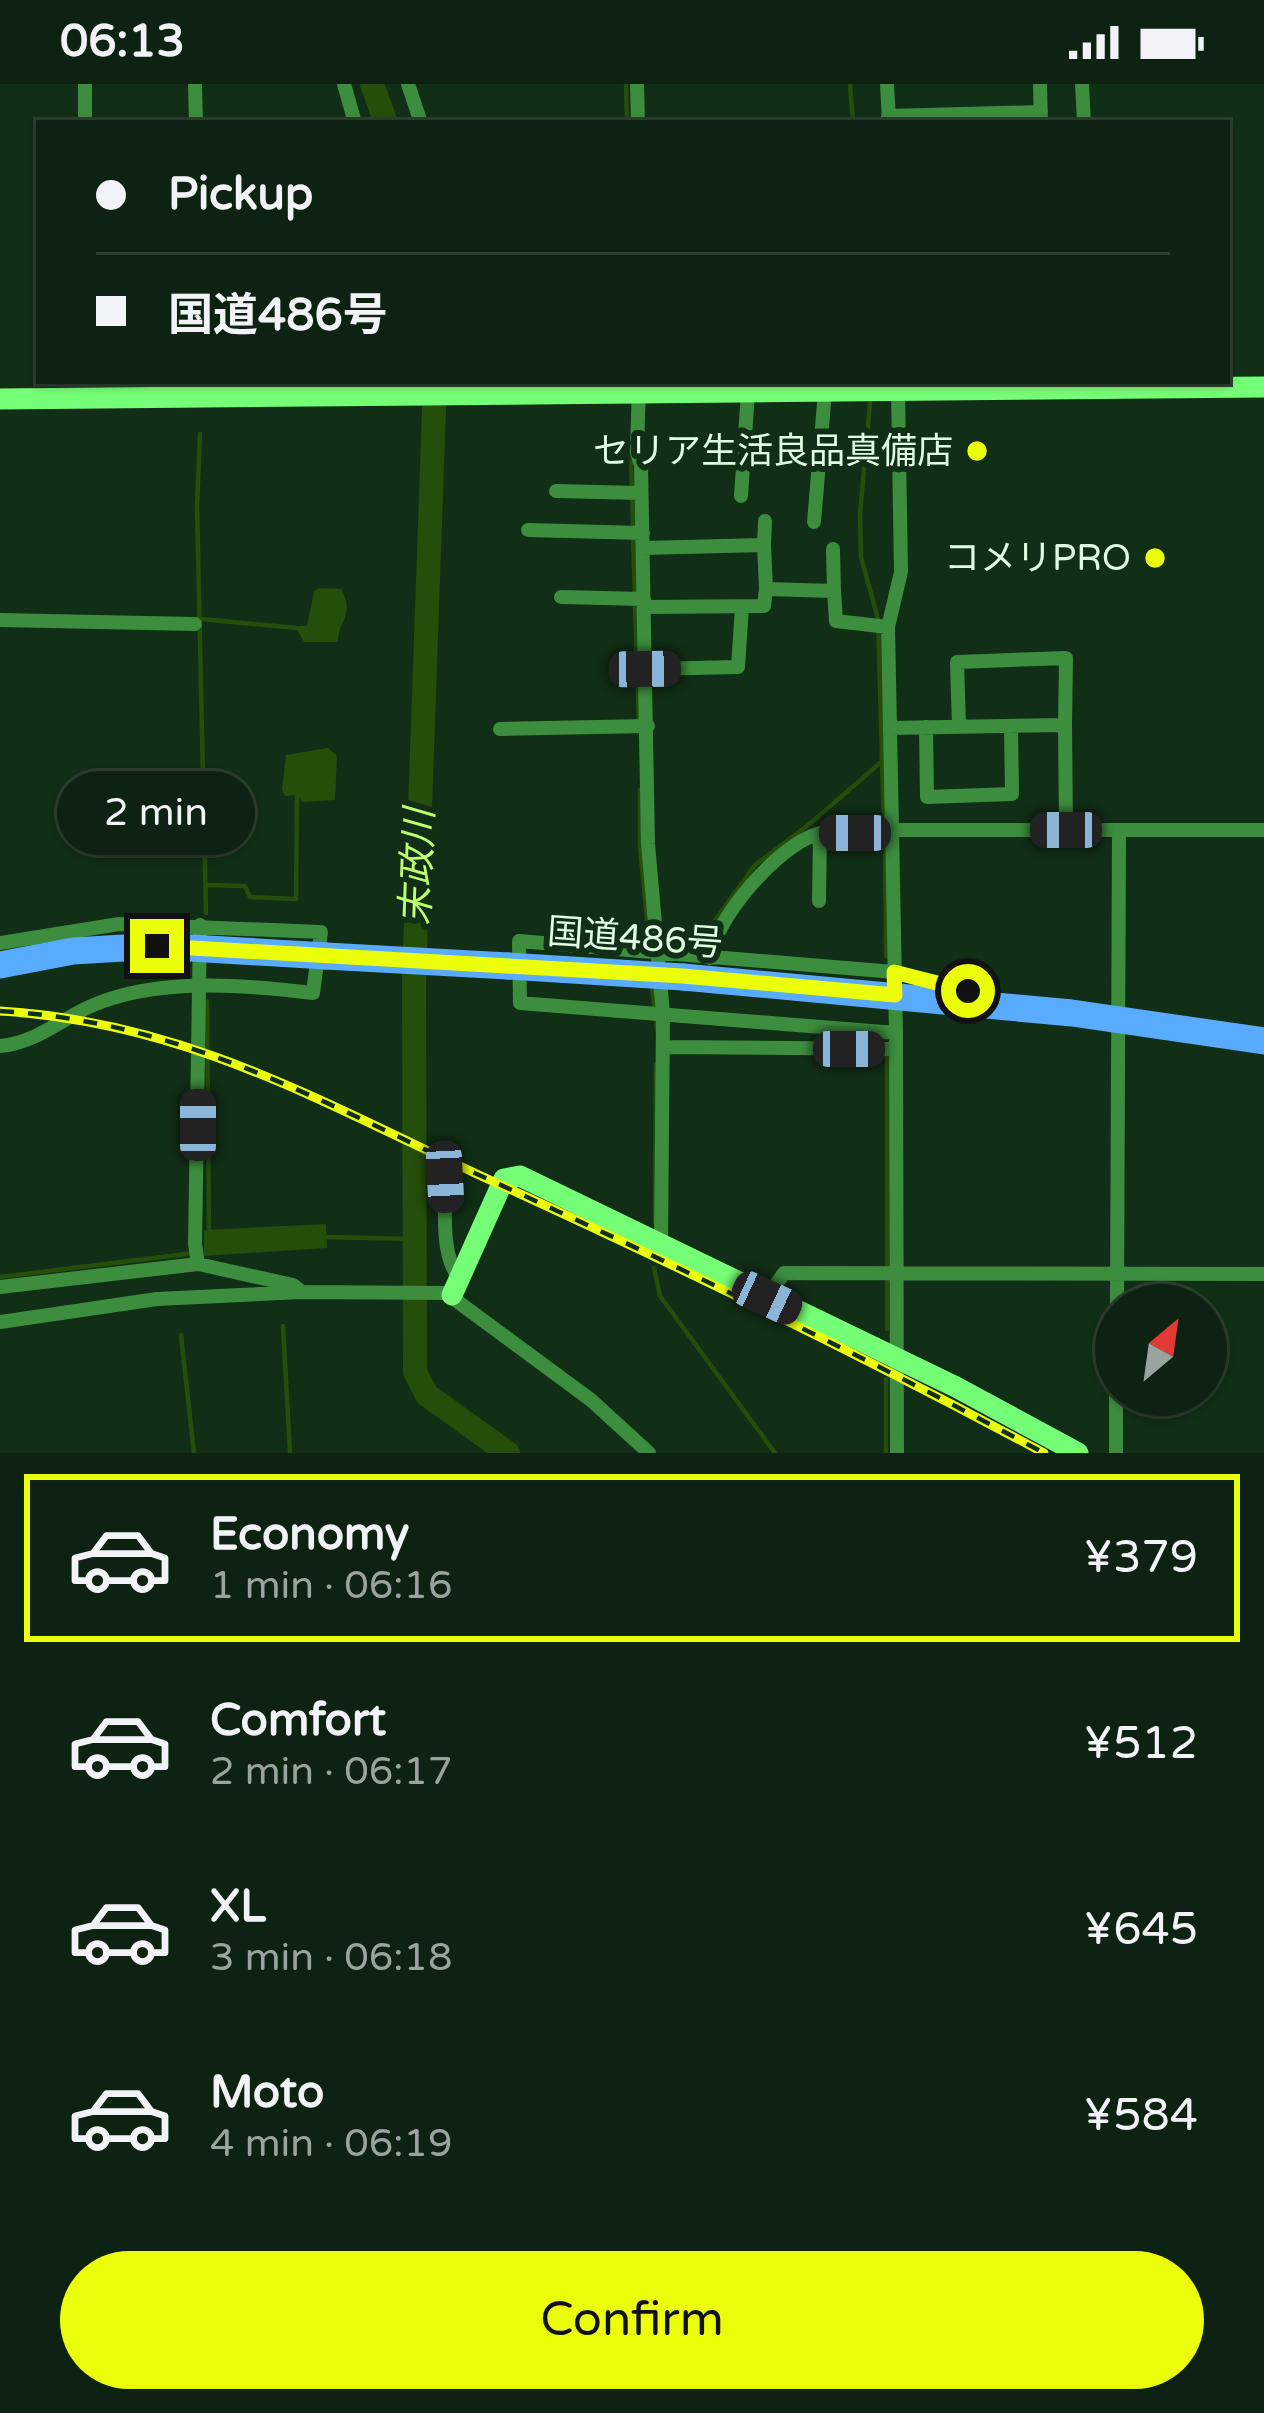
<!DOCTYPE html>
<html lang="en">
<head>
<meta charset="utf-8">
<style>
	:root { --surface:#0d2210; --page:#162a19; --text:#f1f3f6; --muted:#9aa49f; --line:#2d3f30; --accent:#ebff0a }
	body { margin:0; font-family:"Varela Round","Noto Sans JP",sans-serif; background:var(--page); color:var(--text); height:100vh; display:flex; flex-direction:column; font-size:45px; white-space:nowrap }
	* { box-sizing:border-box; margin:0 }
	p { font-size:39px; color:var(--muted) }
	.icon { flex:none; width:66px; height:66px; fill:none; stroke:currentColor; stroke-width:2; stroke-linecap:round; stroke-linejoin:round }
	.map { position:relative; height:1369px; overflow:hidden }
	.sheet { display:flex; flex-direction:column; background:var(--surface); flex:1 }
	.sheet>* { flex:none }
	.top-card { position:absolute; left:36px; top:36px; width:1194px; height:264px; border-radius:0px; box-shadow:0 3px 9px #0004,0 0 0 3px var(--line); display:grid; align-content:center; height:264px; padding:0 60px; background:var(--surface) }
	.needle { width:78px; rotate:29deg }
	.fabs { position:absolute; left:1095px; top:1200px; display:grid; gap:24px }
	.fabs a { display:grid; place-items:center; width:132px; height:132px; border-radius:50%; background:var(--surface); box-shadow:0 3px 9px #0004,0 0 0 3px var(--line); font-size:60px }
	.end { position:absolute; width:54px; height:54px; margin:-27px; border:15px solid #ebff0a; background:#111; box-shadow:0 0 0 6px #111 }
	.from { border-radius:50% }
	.bubble { position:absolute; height:84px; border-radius:42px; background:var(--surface); box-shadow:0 3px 9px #0004,0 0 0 3px var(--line); font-size:39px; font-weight:600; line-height:84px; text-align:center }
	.car { position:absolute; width:36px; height:72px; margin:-36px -18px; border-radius:15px; box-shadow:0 0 9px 3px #0007; background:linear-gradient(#222 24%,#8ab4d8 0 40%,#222 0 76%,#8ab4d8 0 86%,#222 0) }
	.top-card b { display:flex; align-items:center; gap:42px; height:114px; font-size:45px }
	.top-card b+b { border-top:3px solid var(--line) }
	.top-card i { width:30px; height:30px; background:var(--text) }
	ul { padding:21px 0 0; list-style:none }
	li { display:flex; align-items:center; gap:36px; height:168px; margin:0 24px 18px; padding:0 36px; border:6px solid transparent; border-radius:0px }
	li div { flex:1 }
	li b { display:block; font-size:45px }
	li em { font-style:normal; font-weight:600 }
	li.on { border-color:var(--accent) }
	li>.icon { width:108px; height:108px; stroke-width:1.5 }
	.action { display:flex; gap:24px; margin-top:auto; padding:24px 60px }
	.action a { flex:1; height:138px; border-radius:72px; background:var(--accent); color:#111; font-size:48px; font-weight:600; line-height:138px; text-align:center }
	.status { display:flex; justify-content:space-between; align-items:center; height:84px; padding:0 60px; background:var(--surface); direction:ltr }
	.status svg { height:33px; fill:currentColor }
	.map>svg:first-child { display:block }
	.water { fill:#244e0a }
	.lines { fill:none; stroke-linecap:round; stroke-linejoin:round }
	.stream { stroke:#244e0a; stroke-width:4.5 }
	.river { stroke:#244e0a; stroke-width:24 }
	.street { stroke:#3c8d3d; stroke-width:14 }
	.secondary { stroke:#75ff76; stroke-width:21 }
	.highway { stroke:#59abff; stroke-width:27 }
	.rail-casing { stroke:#ebff0a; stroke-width:9 }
	.rail { stroke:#112e16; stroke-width:4.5; stroke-dasharray:14; stroke-linecap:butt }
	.highway-bridge { stroke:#59abff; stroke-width:27 }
	.route { stroke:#ebff0a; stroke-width:15 }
	.poi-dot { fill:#ebff0a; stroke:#112e16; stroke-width:4.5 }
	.labels { text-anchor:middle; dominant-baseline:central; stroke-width:12; stroke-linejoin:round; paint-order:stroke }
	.poi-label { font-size:36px; fill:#deffe1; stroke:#112e16; text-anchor:end }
	.street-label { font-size:36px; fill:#deffe1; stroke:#112e16 }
	.water-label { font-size:39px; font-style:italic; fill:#beff6c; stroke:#112e16 }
</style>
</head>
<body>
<div class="status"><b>06:13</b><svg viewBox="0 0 49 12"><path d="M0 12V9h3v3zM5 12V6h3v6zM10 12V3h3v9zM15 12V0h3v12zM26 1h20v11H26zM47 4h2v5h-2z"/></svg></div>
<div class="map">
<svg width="1264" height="1369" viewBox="0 0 1264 1369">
	<rect width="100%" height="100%" fill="#112e16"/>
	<!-- water -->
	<path class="water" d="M 319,504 L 341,505 C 356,530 337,539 338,558 L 304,558 L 295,542 L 307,542 L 314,507 Z
		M 328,664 L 337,672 L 335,716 L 302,718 L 298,711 L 285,712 L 282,706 L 286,671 Z
		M 326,1140 L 327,1164 L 204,1172 L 204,1146 Z"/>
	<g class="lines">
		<!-- stream -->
		<path class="stream" d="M 626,0 L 627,39
			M 850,0 L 853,39
			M 870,319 L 860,430 L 861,473 L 878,535 L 884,743
			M 200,350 L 197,422 L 206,829
			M 631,377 L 633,443
			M 633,455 L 635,509
			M 635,521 L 639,641
			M 201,535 L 297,544
			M 640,706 L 640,763 L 649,855
			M 885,754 L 886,872
			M 207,801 L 245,802 L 250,813 L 296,815 L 297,708
			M 674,861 L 695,864 L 755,781 L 812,738 L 881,678
			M 652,903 L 657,946
			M 207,917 L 209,1151
			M 655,1138 L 656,981
			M 324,1153 L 414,1155
			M 654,1184 L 660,1212 L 775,1369
			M 0,1193 L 194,1169
			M 283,1242 L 290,1369
			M 887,1245 L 887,971
			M 181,1251 L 194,1369
			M 886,1295 L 886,1369"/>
		<!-- river -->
		<path class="river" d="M 372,0 L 386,39
			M 435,297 L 414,895 L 415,1288 L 427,1311 L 508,1369"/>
		<!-- street -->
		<path class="street" d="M 85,0 L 85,39
			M 195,0 L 196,39
			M 344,0 L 355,39
			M 408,0 L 421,39
			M 637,0 L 638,39
			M 887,0 L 889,37
			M 1040,0 L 1041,39
			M 1082,0 L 1084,39
			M 888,32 L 1041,28
			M 639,297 L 637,369 L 641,381 L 648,760 L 663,930 L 661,1161
			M 556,407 L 640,409
			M 741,412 L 748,308
			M 814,438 L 825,307
			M 528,446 L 643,449
			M 764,461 L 765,437
			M 643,464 L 764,461 L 766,505 L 834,507 L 836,537 L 888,543
			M 833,465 L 834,507
			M 561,513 L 644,515
			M 645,523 L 764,522 L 766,505
			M 0,536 L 195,540
			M 645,585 L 738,583 L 742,523
			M 959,642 L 957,578 L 1066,574 L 1065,641
			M 926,643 L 927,713 L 1012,710 L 1011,642
			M 890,644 L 1065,641 L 1066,746
			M 500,645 L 648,642
			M 893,746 L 1264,746
			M 819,817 L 820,750
			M 0,859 L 119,840 L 321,848 L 313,909 C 246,901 165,894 101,918 C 66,930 39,959 0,962
			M 710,874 C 715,834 778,762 817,750 C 839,743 870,749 893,749
			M 896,949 L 520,919 L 519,857 L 894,888 L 977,908
			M 664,963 L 896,965
			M 445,1093 C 446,1122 440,1169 458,1192
			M 198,1180 L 195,1160 L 200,841
			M 0,1203 L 198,1180 L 293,1201 L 302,1208
			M 767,1213 L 784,1189 L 1264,1190
			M 1117,1221 L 1119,746
			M 0,1238 L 157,1215 L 302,1208 L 446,1209 L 591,1316 L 649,1369
			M 897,1369 L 896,949 L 888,543 L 901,488 L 898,306
			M 1116,1369 L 1116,1311"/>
		<!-- secondary -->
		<path class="secondary" d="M 0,315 L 1264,303
			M 452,1211 L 504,1095 L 520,1092 L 956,1303 L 1078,1369"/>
		<!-- highway -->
		<path class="highway" d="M 326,872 L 508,882
			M 0,881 L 73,867 L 157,862
			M 683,893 L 1072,929 L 1264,957"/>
		<defs>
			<path id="rail" d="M 0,927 C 183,938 318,1016 479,1091 C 670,1178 860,1270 1044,1369"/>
		</defs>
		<!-- rail casing -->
		<use href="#rail" class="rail-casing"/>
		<!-- rail -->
		<use href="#rail" class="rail"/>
		<!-- highway-bridge -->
		<path class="highway-bridge" d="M 157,862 L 326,872
			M 508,882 L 683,893"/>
	</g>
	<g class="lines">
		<!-- route -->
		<path class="route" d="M 157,862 L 683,892 L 895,911 L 894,888 L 968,907"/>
	</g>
	<!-- markers -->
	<g class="poi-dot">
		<circle cx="977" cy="367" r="12"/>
		<circle cx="1155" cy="474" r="12"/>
	</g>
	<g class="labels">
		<!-- poi labels -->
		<g class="poi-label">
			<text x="953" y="367">セリア生活良品真備店</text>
			<text x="1131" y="474">コメリPRO</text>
		</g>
		<!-- street labels -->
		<g class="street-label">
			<text transform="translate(635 854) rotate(4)">国道486号</text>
		</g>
		<!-- water labels -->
		<g class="water-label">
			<text transform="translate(418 783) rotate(-88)">末政川</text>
		</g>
	</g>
</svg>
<div class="fabs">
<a><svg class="needle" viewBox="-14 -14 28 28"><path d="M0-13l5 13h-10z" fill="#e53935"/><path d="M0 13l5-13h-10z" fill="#9aa49f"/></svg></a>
</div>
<i class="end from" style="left:968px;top:907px"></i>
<i class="end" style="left:157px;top:862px"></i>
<div class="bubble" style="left:57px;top:687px;width:198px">2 min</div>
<i class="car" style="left:645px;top:585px;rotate:89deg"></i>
<i class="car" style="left:1066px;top:746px;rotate:270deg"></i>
<i class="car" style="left:855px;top:749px;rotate:270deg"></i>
<i class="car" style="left:849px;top:965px;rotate:90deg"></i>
<i class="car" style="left:198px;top:1041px;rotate:0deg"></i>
<i class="car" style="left:445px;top:1093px;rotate:177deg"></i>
<i class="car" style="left:767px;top:1214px;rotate:115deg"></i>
<div class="top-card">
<b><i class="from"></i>Pickup</b>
<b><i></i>国道486号</b>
</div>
</div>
<section class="sheet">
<ul>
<li class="on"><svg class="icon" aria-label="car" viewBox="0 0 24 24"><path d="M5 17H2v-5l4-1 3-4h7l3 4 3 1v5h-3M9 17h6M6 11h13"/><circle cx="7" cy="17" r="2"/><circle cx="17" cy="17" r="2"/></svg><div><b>Economy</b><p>1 min · 06:16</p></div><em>¥379</em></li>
<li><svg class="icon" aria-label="car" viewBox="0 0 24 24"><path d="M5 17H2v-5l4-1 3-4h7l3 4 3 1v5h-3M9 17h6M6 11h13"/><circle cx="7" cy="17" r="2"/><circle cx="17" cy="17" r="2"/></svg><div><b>Comfort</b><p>2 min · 06:17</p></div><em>¥512</em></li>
<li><svg class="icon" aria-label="car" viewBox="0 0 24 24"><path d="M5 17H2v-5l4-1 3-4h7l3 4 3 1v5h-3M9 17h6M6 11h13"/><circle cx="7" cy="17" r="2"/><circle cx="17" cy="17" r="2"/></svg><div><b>XL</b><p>3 min · 06:18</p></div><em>¥645</em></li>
<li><svg class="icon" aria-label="car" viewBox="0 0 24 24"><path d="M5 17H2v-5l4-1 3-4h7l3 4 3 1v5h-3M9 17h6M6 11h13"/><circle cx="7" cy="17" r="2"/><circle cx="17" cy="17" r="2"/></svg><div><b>Moto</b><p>4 min · 06:19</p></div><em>¥584</em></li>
</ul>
<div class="action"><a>Confirm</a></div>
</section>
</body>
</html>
